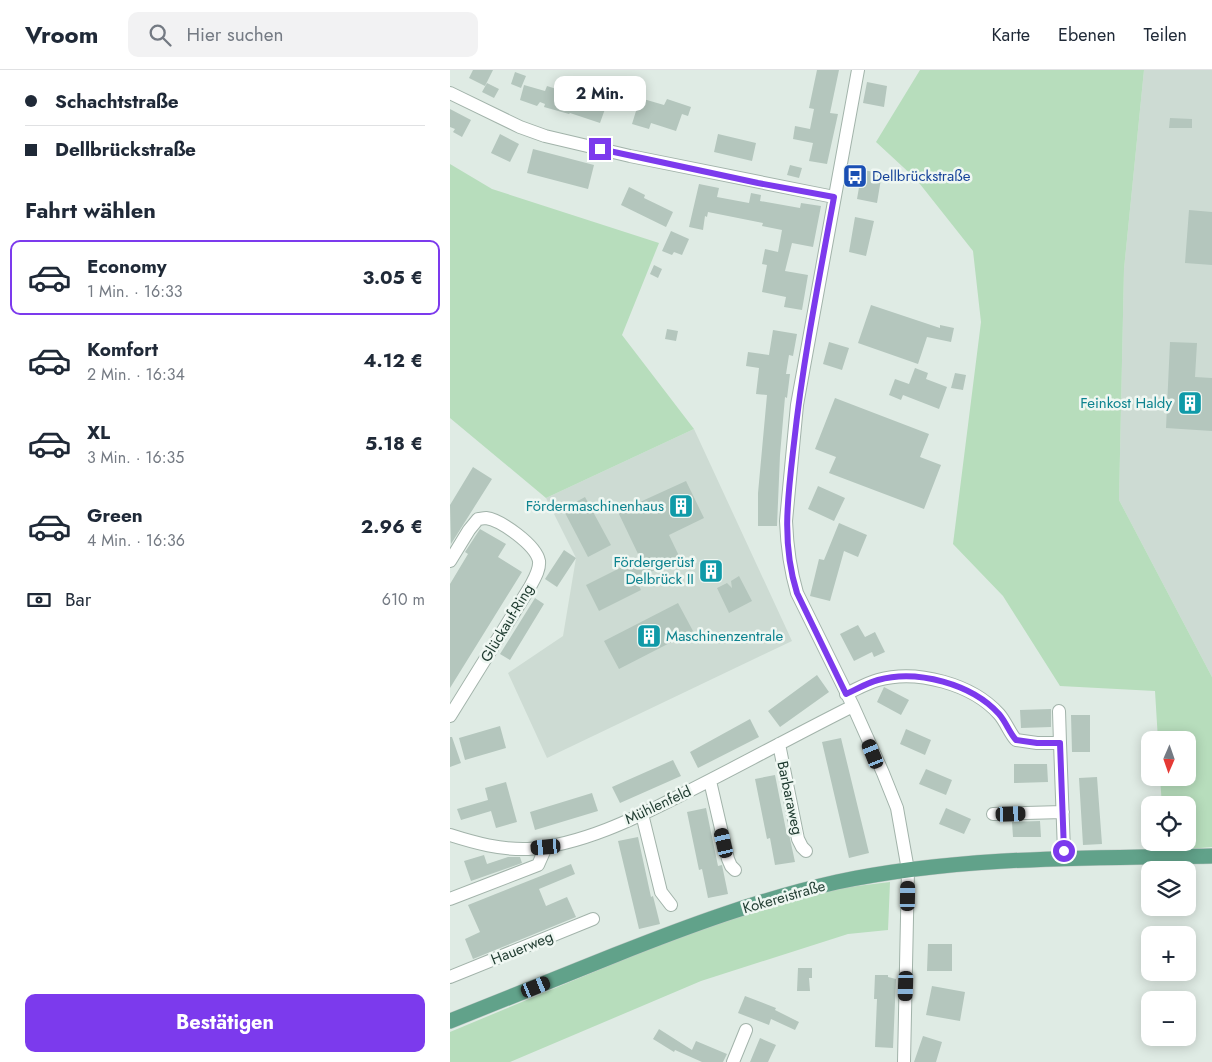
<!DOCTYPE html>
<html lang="de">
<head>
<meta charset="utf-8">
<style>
	:root { --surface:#fff; --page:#f2f2f3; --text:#1f2937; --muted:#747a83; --line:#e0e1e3; --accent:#7c3aed }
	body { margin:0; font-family:Jost,sans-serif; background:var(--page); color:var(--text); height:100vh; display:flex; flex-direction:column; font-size:19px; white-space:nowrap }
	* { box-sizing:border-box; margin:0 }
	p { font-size:16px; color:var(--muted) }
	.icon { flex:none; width:28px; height:28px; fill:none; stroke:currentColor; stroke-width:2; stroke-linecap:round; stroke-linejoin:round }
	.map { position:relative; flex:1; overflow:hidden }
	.details { display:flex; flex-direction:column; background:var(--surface); width:450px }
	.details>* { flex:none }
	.banner { display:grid; align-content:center; height:110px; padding:0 25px; background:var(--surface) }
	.needle { width:32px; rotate:182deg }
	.buttons { position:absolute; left:691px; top:661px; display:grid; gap:10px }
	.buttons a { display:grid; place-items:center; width:55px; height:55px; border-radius:10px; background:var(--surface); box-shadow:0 2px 12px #0003; font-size:25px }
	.end { position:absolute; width:22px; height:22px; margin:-11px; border:6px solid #7c3aed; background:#fff; box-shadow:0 0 0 2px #fff }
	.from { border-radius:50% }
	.bubble { position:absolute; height:35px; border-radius:10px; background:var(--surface); box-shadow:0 2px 12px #0003; font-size:16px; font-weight:700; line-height:35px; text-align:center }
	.car { position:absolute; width:15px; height:30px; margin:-15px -8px; border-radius:6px; box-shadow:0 0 4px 1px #0007; background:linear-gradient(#222 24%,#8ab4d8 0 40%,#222 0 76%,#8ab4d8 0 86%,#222 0) }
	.banner b { display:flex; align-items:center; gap:18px; height:48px; font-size:19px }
	.banner b+b { border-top:1px solid var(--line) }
	.banner i { width:12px; height:12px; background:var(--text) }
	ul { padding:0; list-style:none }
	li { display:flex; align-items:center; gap:15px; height:75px; margin:0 10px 8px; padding:0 15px; border:2px solid transparent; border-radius:10px }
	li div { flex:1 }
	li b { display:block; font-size:19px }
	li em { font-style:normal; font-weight:700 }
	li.on { border-color:var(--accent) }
	li>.icon { width:45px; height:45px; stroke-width:1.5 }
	h2 { padding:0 25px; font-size:22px; line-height:60px }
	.pay { display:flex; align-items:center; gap:12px; height:55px; padding:0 25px; font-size:19px }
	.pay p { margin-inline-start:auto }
	.button { display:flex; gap:10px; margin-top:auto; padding:10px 25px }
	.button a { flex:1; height:58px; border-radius:10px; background:var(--accent); color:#fff; font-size:20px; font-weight:700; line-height:58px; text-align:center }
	header { display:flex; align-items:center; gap:30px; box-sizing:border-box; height:70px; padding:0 25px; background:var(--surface); border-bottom:1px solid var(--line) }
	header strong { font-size:24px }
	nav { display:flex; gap:28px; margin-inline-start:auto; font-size:18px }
	.search { width:350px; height:45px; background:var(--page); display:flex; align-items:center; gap:12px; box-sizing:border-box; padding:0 18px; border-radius:10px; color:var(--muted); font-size:19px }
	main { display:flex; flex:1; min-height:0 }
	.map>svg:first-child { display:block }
	.built { fill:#cddbd3 }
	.green { fill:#b7ddbc }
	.building { fill:#b4c6bd }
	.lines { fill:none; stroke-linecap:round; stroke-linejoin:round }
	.minor-casing { stroke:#a2b3aa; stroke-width:14 }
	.major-casing { stroke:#c0c8c5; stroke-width:16 }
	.minor { stroke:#fff; stroke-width:12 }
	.major { stroke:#61a28a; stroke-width:15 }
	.route { stroke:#7c3aed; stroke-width:6 }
	.labels { text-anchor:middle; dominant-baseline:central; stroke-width:5; stroke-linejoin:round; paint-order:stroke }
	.transit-label { font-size:15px; fill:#164399; stroke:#eff7f2; text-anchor:start }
	.culture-label { font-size:15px; fill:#0d838f; stroke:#eff7f2; text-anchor:end }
	.street-label { font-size:15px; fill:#1f3b30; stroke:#eff7f2 }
</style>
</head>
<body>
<header>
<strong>Vroom</strong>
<div class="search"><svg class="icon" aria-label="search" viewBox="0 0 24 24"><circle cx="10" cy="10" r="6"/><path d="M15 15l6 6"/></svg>Hier suchen</div>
<nav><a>Karte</a><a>Ebenen</a><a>Teilen</a></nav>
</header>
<main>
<section class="details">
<div class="banner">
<b><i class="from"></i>Schachtstraße</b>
<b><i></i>Dellbrückstraße</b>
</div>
<h2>Fahrt wählen</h2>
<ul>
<li class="on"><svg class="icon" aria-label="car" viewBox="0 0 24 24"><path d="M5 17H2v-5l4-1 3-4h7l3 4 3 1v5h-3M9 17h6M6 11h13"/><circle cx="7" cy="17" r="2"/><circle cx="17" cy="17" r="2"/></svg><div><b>Economy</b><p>1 Min. · 16:33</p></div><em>3.05 €</em></li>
<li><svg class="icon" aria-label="car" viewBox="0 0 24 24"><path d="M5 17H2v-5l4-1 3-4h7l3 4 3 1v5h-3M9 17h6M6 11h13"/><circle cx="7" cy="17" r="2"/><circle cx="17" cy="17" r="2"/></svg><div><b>Komfort</b><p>2 Min. · 16:34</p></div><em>4.12 €</em></li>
<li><svg class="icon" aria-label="car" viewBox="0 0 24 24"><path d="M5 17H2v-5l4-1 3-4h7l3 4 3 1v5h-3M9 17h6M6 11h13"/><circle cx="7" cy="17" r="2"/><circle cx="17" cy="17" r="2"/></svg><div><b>XL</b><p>3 Min. · 16:35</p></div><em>5.18 €</em></li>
<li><svg class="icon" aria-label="car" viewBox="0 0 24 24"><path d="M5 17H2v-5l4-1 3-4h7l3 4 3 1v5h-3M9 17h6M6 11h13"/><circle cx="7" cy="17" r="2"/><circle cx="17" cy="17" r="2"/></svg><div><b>Green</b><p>4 Min. · 16:36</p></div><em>2.96 €</em></li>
</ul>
<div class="pay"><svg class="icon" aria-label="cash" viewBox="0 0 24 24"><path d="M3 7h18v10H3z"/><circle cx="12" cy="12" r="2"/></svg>Bar<p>610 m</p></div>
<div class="button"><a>Bestätigen</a></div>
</section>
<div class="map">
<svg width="762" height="992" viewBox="0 0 762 992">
	<rect width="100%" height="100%" fill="#dfebe4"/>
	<!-- built -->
	<path class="built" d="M 694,0 L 762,0 L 762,607 L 669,430 L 674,199 Z
		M 244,359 L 342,571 L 97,688 L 58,603 L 113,566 L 126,488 L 96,428 Z"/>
	<!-- green -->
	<path class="green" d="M 470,0 L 694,0 L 674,199 L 669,430 L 762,607 L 762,777 L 715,781 L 714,773 L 738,772 L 738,735 L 712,735 L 710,708 L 738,708 L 738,670 L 708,670 L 705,621 L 610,616 L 553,526 L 503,474 L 531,252 L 523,181 L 466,109 L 426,72 Z
		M 0,94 L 42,119 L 209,173 L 172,265 L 244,359 L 96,428 L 0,348 Z
		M 440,812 L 438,860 L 398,864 L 251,911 L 60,992 L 0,992 L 0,962 L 218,871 L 319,837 L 391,818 Z"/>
	<!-- building -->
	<path class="building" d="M 23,0 L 43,0 L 35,16 L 19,8 Z
		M 367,0 L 389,0 L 380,43 L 388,44 L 377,94 L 359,91 L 363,73 L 343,69 L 345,56 L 360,59 L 364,39 L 359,38 Z
		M 65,2 L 76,6 L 71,18 L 61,14 Z
		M 417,12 L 437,16 L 434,37 L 413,33 Z
		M 37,13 L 49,19 L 44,28 L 32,22 Z
		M 74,15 L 95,21 L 97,16 L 125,25 L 125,27 L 142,33 L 146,21 L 160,25 L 150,53 L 120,43 L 119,44 L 94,37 L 95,34 L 90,32 L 87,36 L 70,30 Z
		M 190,28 L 214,35 L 217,29 L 241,37 L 238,46 L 232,44 L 226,61 L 201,53 L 199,59 L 182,54 Z
		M 0,39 L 21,50 L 12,67 L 3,62 L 5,59 L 0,57 Z
		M 720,48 L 742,49 L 742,58 L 719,58 Z
		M 50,64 L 69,74 L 60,92 L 41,83 Z
		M 268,64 L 306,73 L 302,91 L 264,82 Z
		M 83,79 L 144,95 L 138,119 L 77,103 Z
		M 340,95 L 352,98 L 349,108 L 337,105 Z
		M 412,100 L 432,103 L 427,133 L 407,129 Z
		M 249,114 L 269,118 L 267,127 L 299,133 L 301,123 L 311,125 L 310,131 L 350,138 L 351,133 L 371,136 L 363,177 L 342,173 L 335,201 L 358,205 L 352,240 L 334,237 L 336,227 L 312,222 L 317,195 L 312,194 L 315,179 L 328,182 L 332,160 L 312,156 L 313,153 L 258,142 L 257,147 L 255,146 L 253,160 L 239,157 Z
		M 179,117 L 195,125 L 194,128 L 223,142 L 216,157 L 171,135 Z
		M 739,140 L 762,142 L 762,195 L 735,193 Z
		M 405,147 L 424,151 L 416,186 L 399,182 Z
		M 221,161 L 239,169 L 232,185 L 224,182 L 222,185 L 212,181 Z
		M 204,195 L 212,199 L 208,208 L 200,204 Z
		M 421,235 L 490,258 L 490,255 L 504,258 L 501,272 L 477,267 L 468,294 L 408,273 Z
		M 217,259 L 228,261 L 226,271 L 215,269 Z
		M 323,260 L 347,264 L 343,286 L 339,285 L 336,304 L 340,304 L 337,328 L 335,327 L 330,385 L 327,456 L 308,456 L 308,423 L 317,325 L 306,324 L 309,298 L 296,296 L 298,282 L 319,285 Z
		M 379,272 L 399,278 L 392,300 L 373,294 Z
		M 720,272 L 747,273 L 745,307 L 762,308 L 762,361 L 716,358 Z
		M 465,298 L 478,303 L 476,309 L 497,317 L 489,339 L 453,325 L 451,330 L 439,325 L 445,309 L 459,314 Z
		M 505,303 L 516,305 L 513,320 L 501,318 Z
		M 385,328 L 479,364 L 470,387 L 491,395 L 474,439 L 379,403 L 386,387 L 365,379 Z
		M 23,397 L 42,409 L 1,474 L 0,435 Z
		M 236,411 L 254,448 L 219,465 L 230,488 L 186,509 L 191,520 L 149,541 L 136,515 L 190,488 L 168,442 Z
		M 368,416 L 395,428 L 384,451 L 358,439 Z
		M 135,427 L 161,475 L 138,487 L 113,439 Z
		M 389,453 L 417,465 L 408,487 L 394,481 L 380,531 L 360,526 L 369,489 L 374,490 Z
		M 30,459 L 56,474 L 48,487 L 72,502 L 0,618 L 0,514 L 18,484 L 15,482 Z
		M 114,480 L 126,488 L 107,517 L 95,509 Z
		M 289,506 L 302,531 L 279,543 L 267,518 L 277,513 L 282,518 L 281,511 Z
		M 85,528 L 94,534 L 60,590 L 50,584 Z
		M 228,533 L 243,561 L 169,599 L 154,571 Z
		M 408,555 L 415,567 L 425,562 L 435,582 L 424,587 L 422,582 L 404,591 L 390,564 Z
		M 367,605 L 379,622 L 330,657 L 318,641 Z
		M 434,617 L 459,630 L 451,645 L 427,632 Z
		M 601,639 L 601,657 L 571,658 L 570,640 Z
		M 621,645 L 640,645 L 640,682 L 622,682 Z
		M 300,649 L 309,667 L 248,698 L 240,682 Z
		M 50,656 L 56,678 L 15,690 L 9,668 Z
		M 456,659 L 481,670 L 475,685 L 450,674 Z
		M 0,667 L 2,667 L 11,693 L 0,697 Z
		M 391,668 L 419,783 L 399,788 L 372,672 Z
		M 223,690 L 231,706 L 170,733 L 162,717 Z
		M 564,694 L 597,694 L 598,712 L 564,713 Z
		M 476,699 L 502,710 L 496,725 L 469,714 Z
		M 325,705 L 337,765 L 339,764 L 345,792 L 325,795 L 320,768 L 317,769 L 305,709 Z
		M 647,707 L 652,774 L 633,775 L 629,708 Z
		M 56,712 L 67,752 L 46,758 L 41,741 L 11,750 L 7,739 L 38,730 L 35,718 Z
		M 142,723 L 148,741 L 85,760 L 80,742 Z
		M 256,738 L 268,796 L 272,795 L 278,824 L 258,828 L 252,799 L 249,800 L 237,742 Z
		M 496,738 L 521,749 L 514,764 L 489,754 Z
		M 590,751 L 591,767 L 563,767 L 562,752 Z
		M 188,767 L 201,827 L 203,826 L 210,854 L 189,859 L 168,771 Z
		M 34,785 L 37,794 L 58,787 L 70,787 L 72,793 L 21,811 L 14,791 Z
		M 121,794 L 125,804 L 89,819 L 96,836 L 117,827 L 126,847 L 23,889 L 15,869 L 30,862 L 18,835 Z
		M 478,874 L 502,874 L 502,901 L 477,901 Z
		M 348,898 L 362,898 L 362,908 L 359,908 L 360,921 L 347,921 Z
		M 425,905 L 438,905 L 438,907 L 446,909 L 443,978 L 425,977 L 427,929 L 424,929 Z
		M 482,916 L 515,922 L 510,951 L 476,945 Z
		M 295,926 L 326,938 L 325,940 L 349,952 L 345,960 L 321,949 L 319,955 L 288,943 Z
		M 209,959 L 242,980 L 246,971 L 277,984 L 273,992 L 252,992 L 225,980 L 224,982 L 203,969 Z
		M 473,966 L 492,972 L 486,992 L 464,992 Z
		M 310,968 L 326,975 L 318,992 L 300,992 Z"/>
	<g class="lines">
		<defs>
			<path id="minor" d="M 408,0 L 347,335 L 336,451 C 337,476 340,499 347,523 L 403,636 L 433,703 L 447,738 L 458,800 L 454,992
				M 0,23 L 70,57 L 95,66 L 180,86 L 384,127
				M 0,491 L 19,460 L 28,449 C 30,449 33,448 36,448 C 51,450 86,475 89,491 C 90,500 84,509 80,517 L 0,646
				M 396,624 C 407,619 417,613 428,610 C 467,599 522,614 549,644 C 556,652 559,662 566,670 L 587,673 L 610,673 L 614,781
				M 609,641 L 610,673
				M 329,674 L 348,769 L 352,777 L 356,781
				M 260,711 L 278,789 L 281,796 L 285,800
				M 192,744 L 211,822 L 221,835
				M 543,744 L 613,742
				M 0,765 C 25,773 51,780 78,779 C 131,775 184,749 231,725 C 289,696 345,665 403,636
				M 0,829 L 88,795 L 96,777
				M 0,907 L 143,849
				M 283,992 L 296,960"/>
			<path id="major" d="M 0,951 C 55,929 110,907 165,885 C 238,856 311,829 387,812 C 510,786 637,788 762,786"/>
		</defs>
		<!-- minor casing -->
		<use href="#minor" class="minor-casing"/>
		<!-- major casing -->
		<use href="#major" class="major-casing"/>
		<!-- minor -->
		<use href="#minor" class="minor"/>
		<!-- major -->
		<use href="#major" class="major"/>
	</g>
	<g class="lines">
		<!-- route -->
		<path class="route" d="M 150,79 L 308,113 L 384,127 C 369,209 353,290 344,373 C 338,425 331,472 347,523 L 396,624 C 407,619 417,613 428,610 C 467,599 522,614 549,644 C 556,652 559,662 566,670 L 587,673 L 610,673 L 614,781"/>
	</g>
	<!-- icons -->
	<defs>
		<symbol id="bus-square" viewBox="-11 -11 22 22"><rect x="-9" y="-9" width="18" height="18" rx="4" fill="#1a4fb4" stroke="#eff7f2"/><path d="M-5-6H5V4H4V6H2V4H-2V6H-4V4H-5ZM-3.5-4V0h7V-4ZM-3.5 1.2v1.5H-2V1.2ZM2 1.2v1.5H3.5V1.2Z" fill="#fff"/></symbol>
		<symbol id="building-square" viewBox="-11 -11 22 22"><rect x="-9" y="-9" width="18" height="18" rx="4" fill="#0f9aa8" stroke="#eff7f2"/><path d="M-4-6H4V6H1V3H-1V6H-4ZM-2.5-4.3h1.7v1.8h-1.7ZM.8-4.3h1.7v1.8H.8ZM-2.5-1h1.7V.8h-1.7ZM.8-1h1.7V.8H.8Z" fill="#fff"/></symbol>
	</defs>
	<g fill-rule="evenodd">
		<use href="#bus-square" x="391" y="92" width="28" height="28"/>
		<use href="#building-square" x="726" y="319" width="28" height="28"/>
		<use href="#building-square" x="217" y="422" width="28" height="28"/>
		<use href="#building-square" x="247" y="487" width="28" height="28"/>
		<use href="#building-square" x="185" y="552" width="28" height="28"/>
	</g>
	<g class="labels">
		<!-- transit labels -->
		<g class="transit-label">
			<text x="422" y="106">Dellbrückstraße</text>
		</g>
		<!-- culture labels -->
		<g class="culture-label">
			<text x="722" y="333">Feinkost Haldy</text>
			<text x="214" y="436">Fördermaschinenhaus</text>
			<text x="244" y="492">Fördergerüst<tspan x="244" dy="17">Delbrück II</tspan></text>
			<text x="216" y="566" text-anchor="start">Maschinenzentrale</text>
		</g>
		<!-- street labels -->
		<g class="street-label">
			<text transform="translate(57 553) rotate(-59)">Glückauf-Ring</text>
			<text transform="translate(340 728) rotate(78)">Barbaraweg</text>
			<text transform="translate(208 735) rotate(-25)">Mühlenfeld</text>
			<text transform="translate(334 827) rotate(-16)">Kokereistraße</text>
			<text transform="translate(72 878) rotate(-22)">Hauerweg</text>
		</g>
	</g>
</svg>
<div class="buttons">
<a><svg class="needle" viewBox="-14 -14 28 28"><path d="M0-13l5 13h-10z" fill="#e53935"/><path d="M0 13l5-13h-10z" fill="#747a83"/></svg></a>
<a><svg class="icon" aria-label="locate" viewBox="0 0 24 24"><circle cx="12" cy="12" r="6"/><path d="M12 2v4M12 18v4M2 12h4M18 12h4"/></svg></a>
<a><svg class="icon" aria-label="layers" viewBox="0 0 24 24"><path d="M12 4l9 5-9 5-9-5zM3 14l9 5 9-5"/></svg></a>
<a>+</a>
<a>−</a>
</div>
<i class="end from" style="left:614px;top:781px"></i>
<i class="end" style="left:150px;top:79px"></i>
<div class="bubble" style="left:104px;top:6px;width:92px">2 Min.</div>
<i class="car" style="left:423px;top:684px;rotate:338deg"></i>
<i class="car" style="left:561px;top:744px;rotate:88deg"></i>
<i class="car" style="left:274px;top:773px;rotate:347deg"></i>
<i class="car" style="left:96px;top:777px;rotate:265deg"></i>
<i class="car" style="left:458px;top:826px;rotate:1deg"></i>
<i class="car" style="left:456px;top:916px;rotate:182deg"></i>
<i class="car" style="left:86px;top:917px;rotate:68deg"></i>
</div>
</main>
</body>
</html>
